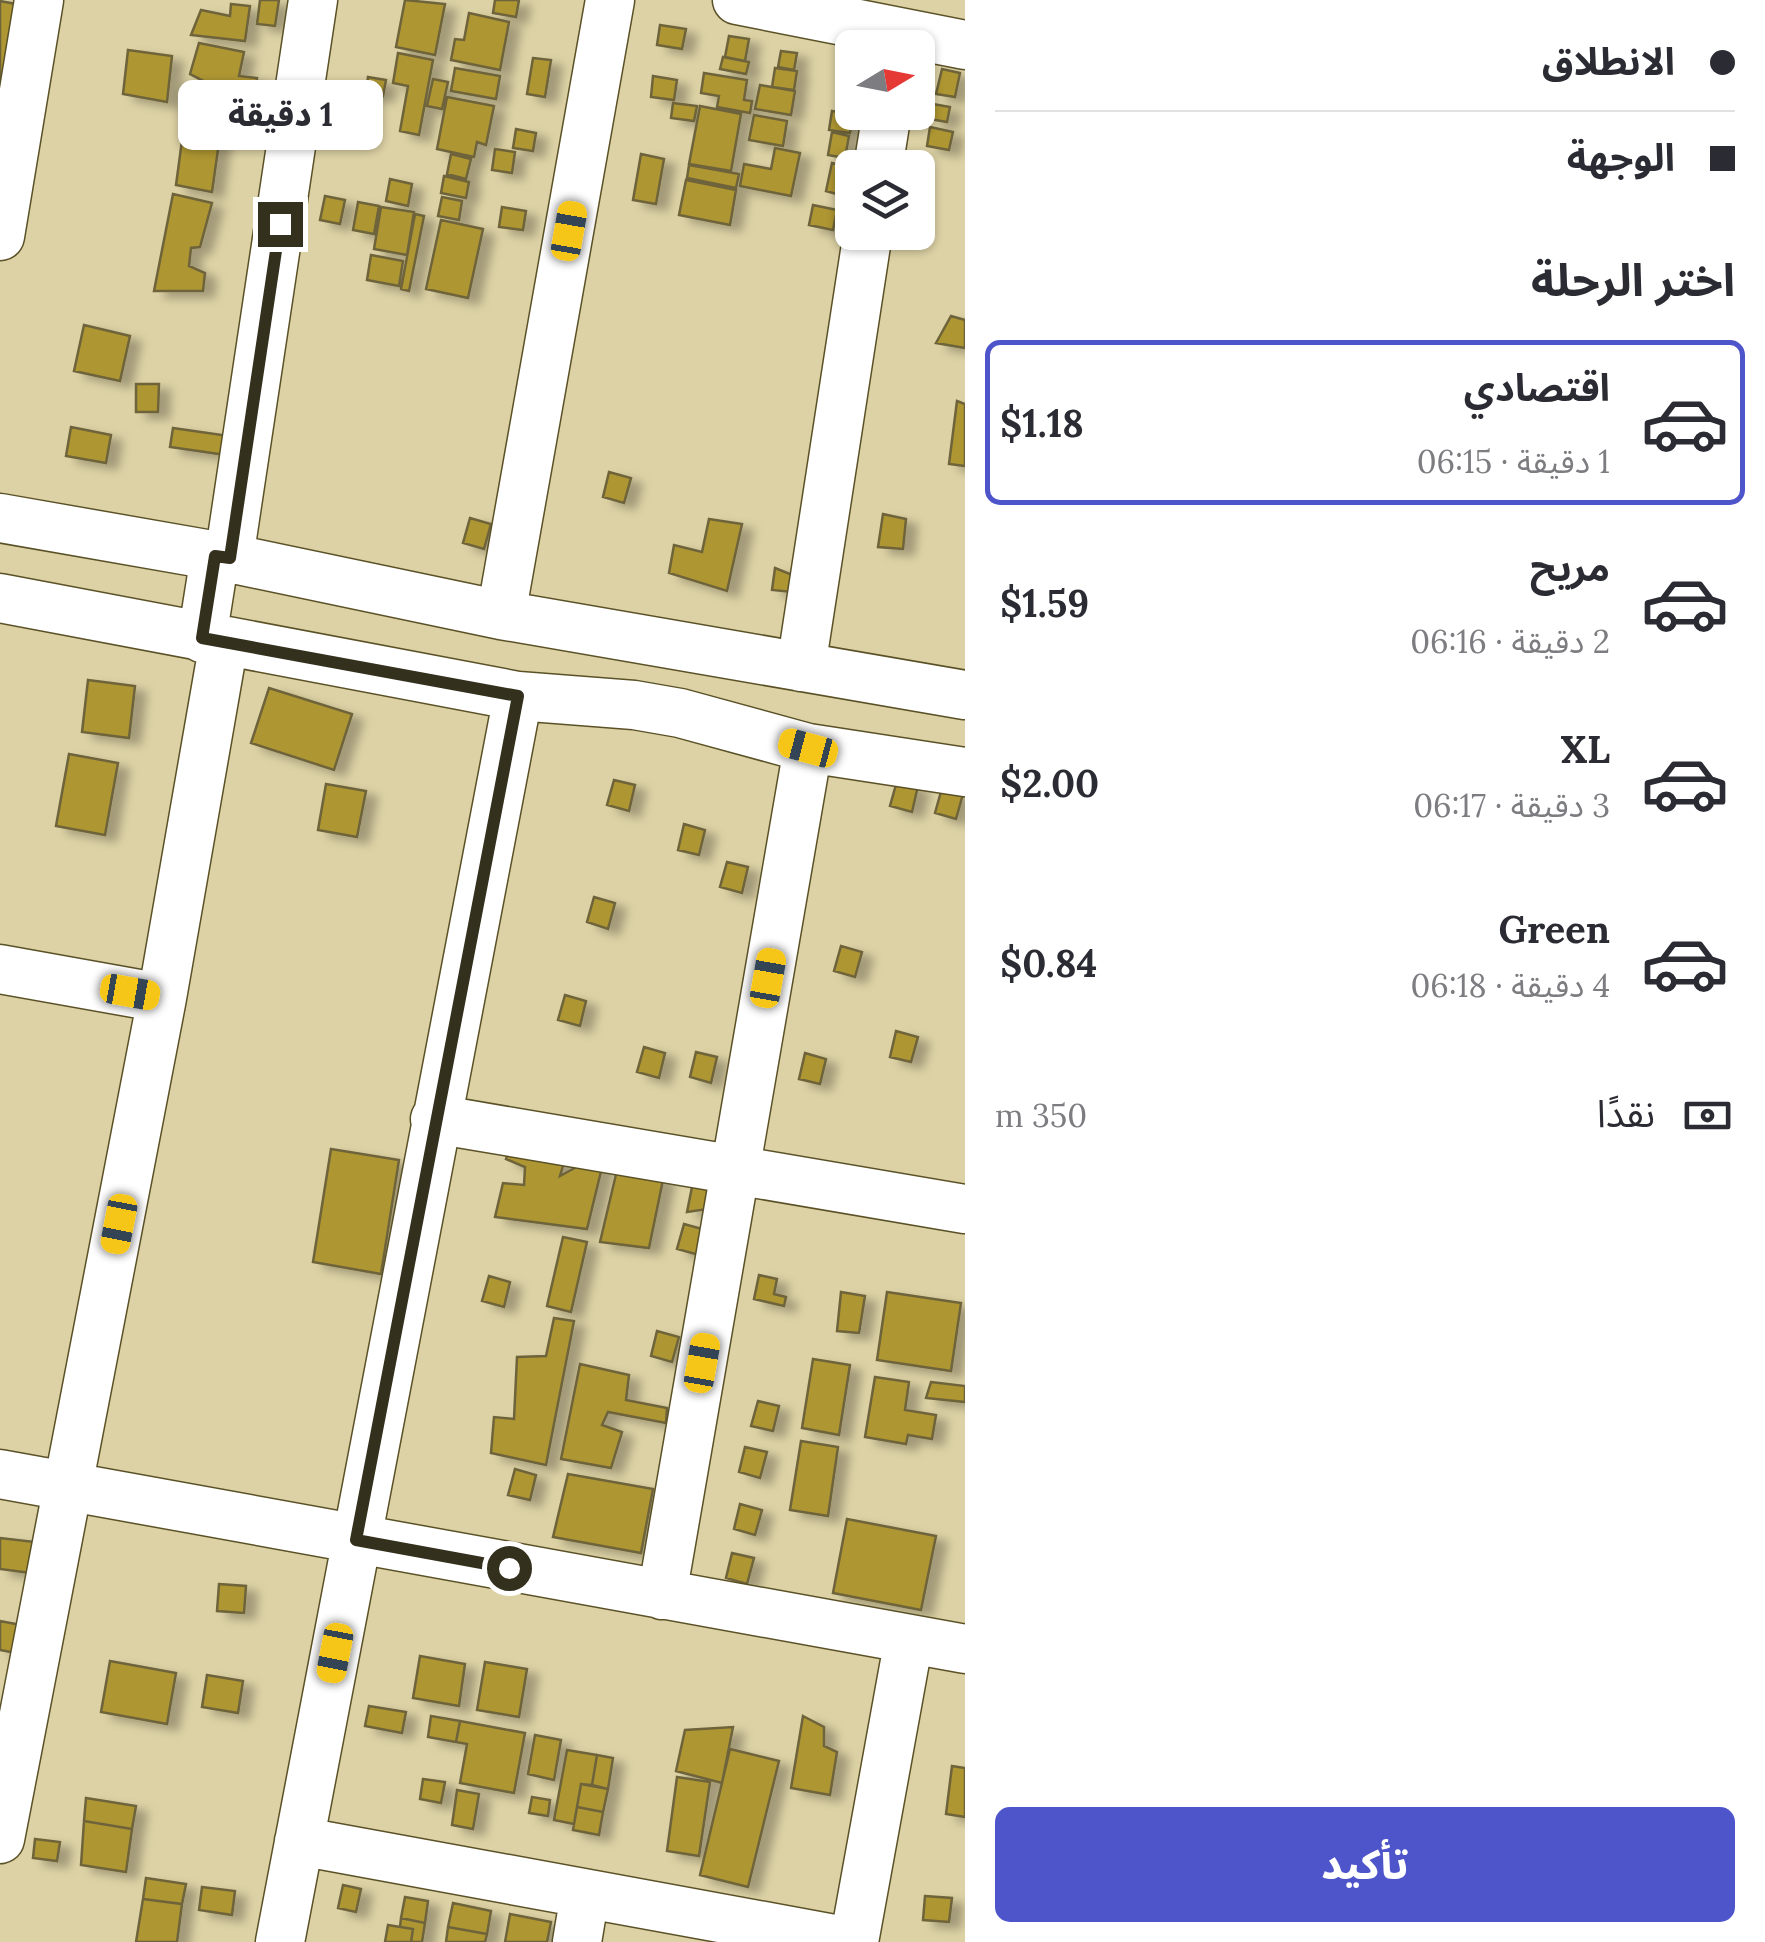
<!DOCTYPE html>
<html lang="ar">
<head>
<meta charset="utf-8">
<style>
	:root { --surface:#fff; --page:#f2f2f3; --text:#2b2b33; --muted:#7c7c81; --line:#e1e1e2; --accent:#4e54ca }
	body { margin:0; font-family:Lora,"Noto Sans Arabic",serif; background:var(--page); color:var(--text); direction:rtl; height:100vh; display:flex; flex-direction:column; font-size:38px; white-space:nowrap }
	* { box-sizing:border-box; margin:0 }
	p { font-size:32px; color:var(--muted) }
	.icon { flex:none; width:55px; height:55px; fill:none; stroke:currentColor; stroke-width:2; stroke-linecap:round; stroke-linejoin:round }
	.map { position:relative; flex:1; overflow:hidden; direction:ltr }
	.drawer { display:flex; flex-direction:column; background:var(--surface); width:800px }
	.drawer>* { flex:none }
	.banner { display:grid; align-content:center; height:220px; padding:0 30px; background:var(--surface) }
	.needle { width:65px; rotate:80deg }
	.tools { position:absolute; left:835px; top:30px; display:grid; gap:20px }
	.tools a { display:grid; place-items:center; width:100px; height:100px; border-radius:15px; background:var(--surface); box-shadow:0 2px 8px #0004; font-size:50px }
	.end { position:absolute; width:45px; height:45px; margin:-22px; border:12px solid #34301e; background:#fff; box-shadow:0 0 0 5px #fff }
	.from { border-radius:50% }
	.bubble { position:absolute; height:70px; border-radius:15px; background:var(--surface); box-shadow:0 2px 8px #0004; font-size:32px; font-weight:800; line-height:70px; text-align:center; direction:rtl }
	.car { position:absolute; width:30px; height:60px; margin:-30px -15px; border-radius:12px; box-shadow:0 0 8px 2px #0007; background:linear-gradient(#f5c518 24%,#345 0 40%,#f5c518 0 76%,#345 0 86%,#f5c518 0) }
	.banner b { display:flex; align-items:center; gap:35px; height:95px; font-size:38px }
	.banner b+b { border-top:2px solid var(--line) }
	.banner i { width:25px; height:25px; background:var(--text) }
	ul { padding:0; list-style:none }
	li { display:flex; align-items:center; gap:30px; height:165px; margin:0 20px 15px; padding:0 10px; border:5px solid transparent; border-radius:15px }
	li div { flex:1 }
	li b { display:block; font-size:38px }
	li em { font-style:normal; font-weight:800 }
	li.selected { border-color:var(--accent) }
	li>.icon { width:90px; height:90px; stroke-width:1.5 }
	h2 { padding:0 30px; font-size:45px; line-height:120px }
	.pay { display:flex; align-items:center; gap:25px; height:110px; padding:0 30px; font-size:38px }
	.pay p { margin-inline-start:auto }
	.cta { display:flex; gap:20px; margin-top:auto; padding:20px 30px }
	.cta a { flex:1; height:115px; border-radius:15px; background:var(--accent); color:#fff; font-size:40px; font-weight:800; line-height:115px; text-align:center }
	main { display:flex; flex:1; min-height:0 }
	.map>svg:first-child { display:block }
	.building { fill:#ae9632; stroke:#6e643a; stroke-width:2.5; filter:url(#shadow) }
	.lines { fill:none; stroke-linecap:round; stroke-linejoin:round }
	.minor-casing { stroke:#5b5127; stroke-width:51 }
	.minor { stroke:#fff; stroke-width:48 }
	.route { stroke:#34301e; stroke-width:12 }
</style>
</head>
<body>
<main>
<section class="drawer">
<div class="banner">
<b><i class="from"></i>الانطلاق</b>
<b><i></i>الوجهة</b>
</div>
<h2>اختر الرحلة</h2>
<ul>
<li class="selected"><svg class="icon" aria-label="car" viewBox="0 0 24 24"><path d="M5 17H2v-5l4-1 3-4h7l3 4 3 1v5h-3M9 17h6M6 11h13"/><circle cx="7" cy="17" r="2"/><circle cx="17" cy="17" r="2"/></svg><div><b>اقتصادي</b><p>1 دقيقة · 06:15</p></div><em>$1.18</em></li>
<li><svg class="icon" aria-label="car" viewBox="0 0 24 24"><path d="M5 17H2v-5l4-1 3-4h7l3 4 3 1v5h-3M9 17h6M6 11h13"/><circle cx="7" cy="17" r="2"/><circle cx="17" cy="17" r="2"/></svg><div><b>مريح</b><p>2 دقيقة · 06:16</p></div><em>$1.59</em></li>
<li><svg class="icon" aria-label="car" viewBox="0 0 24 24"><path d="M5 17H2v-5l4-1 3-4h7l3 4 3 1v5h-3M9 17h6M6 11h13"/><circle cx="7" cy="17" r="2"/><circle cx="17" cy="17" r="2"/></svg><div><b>XL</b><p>3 دقيقة · 06:17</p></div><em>$2.00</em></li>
<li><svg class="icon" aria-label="car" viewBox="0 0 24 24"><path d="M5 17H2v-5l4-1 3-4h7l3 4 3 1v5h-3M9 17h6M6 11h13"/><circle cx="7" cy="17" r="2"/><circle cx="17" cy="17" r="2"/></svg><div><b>Green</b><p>4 دقيقة · 06:18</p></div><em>$0.84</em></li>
</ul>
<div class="pay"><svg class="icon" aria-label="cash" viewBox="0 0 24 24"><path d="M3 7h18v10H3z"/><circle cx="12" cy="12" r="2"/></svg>نقدًا<p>350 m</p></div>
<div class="cta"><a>تأكيد</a></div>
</section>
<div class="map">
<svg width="965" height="1942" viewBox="0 0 965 1942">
	<defs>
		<filter id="shadow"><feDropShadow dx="11" dy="6" stdDeviation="5" flood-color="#0004"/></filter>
	</defs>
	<rect width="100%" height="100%" fill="#ddd2a5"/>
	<!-- building -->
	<path class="building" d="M 260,0 L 279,0 L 275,26 L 257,24 Z
		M 405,0 L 445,4 L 435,55 L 396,47 Z
		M 495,0 L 519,0 L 516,17 L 493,13 Z
		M 0,1 L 27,6 L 0,135 Z
		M 231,4 L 250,6 L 245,41 L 191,35 L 201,10 L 230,16 Z
		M 469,13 L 509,22 L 500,70 L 451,60 L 455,39 L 464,40 Z
		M 660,25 L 686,29 L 682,49 L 657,45 Z
		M 729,36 L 749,39 L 745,61 L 725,57 Z
		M 199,43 L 244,52 L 239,76 L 257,78 L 254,99 L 231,114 L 189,107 L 187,97 L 213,86 L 190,74 Z
		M 128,50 L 172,56 L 167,102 L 123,94 Z
		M 781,51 L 797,53 L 794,70 L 778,67 Z
		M 398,53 L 433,60 L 419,135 L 400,131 L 408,86 L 393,83 Z
		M 843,55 L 852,57 L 852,79 L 839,77 Z
		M 723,57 L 749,62 L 746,74 L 720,69 Z
		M 533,58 L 551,60 L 545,97 L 527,94 Z
		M 455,68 L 500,76 L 496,99 L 451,91 Z
		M 775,68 L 797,71 L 794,90 L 772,87 Z
		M 942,69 L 960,73 L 955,97 L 936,94 Z
		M 704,73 L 747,80 L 744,100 L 752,101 L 750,113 L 717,107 L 719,96 L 701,93 Z
		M 653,76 L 677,80 L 674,100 L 651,97 Z
		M 368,77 L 386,80 L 383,96 L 366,93 Z
		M 433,79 L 448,82 L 442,109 L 427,106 Z
		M 760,85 L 795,91 L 791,115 L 755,109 Z
		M 447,97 L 494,106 L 486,145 L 477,142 L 474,157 L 437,149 Z
		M 340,99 L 360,102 L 356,123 L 336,119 Z
		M 673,103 L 697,106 L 694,121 L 671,118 Z
		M 933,104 L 950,107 L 947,122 L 930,119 Z
		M 700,106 L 741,114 L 731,171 L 689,164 Z
		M 832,111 L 853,114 L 850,133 L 829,130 Z
		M 754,115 L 787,121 L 783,146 L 749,140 Z
		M 185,118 L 222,121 L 212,192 L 176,185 Z
		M 930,127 L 953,132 L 949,150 L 927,146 Z
		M 516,129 L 536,133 L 533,151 L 513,148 Z
		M 832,132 L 849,136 L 845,158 L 828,155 Z
		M 775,148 L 800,153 L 791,196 L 740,186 L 744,164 L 771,169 Z
		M 495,149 L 515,152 L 512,173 L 492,170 Z
		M 451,154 L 471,159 L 466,179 L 447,174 Z
		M 641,154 L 664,159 L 656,204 L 633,200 Z
		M 832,163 L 846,166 L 840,195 L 826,191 Z
		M 689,165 L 739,174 L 736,188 L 687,178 Z
		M 444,176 L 469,182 L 466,198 L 441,193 Z
		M 390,179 L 412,184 L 408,206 L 386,201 Z
		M 686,180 L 736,190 L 730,225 L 679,215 Z
		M 173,194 L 212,203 L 200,247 L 191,248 L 189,266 L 205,273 L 203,291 L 154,291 Z
		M 325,196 L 345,200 L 340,224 L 320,220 Z
		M 442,197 L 462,201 L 459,220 L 438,216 Z
		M 358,202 L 379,206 L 374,234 L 353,230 Z
		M 813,205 L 837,210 L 833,230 L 809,225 Z
		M 381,207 L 414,212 L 407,255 L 374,249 Z
		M 502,207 L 526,211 L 523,230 L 499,227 Z
		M 415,214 L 424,216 L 409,291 L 401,289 Z
		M 441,220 L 483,229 L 468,298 L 426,289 Z
		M 371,255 L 403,261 L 399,286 L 367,280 Z
		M 951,316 L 965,320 L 965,348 L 936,343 Z
		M 84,325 L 130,336 L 120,381 L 74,371 Z
		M 136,384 L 159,384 L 158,412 L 136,412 Z
		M 957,401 L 965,404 L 965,466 L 949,464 Z
		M 71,427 L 111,435 L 106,463 L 66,456 Z
		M 173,428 L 229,436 L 226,455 L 170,447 Z
		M 609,472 L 631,478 L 624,503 L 603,497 Z
		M 883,514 L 906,519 L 903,549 L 878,547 Z
		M 470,518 L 491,524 L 484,549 L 463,543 Z
		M 709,519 L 742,524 L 727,591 L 669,573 L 674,545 L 702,552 Z
		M 775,568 L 795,576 L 792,592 L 772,590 Z
		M 88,680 L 135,686 L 129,738 L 82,732 Z
		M 269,688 L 352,714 L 334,770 L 251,743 Z
		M 69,754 L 118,763 L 105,835 L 56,826 Z
		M 614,780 L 635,785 L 629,811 L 607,805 Z
		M 897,781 L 918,786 L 912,812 L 890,806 Z
		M 326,784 L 366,791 L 357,837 L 318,830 Z
		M 942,788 L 963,794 L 956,819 L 935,813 Z
		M 684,824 L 705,830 L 699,855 L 678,850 Z
		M 727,862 L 748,867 L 742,893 L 720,887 Z
		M 594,897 L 615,903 L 608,929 L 587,922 Z
		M 841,946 L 862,952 L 855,977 L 834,971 Z
		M 565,995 L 586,1001 L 580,1026 L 558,1020 Z
		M 896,1031 L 918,1037 L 911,1062 L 890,1057 Z
		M 644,1047 L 665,1053 L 659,1078 L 637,1072 Z
		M 696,1052 L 717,1057 L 711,1083 L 690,1077 Z
		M 805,1053 L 826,1059 L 820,1084 L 799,1079 Z
		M 511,1144 L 566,1156 L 560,1176 L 591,1159 L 604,1159 L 587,1229 L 495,1217 L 503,1183 L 524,1185 L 525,1167 L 506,1159 Z
		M 331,1149 L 399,1160 L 381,1274 L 313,1262 Z
		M 617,1170 L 664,1175 L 649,1248 L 600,1242 Z
		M 693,1182 L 715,1183 L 708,1209 L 687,1212 Z
		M 684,1224 L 706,1230 L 699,1255 L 677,1249 Z
		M 563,1237 L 587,1242 L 571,1312 L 547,1306 Z
		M 759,1275 L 777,1279 L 774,1294 L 786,1297 L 784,1306 L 754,1299 Z
		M 489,1276 L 510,1282 L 504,1307 L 482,1301 Z
		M 841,1292 L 865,1296 L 859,1333 L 837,1331 Z
		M 887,1292 L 961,1303 L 951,1371 L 877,1360 Z
		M 554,1318 L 574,1321 L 546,1465 L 491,1453 L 494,1417 L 514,1419 L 517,1357 L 546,1356 Z
		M 657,1331 L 679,1337 L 672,1362 L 651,1356 Z
		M 813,1359 L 850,1365 L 839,1435 L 802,1428 Z
		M 580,1364 L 629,1375 L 626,1400 L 667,1408 L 666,1423 L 608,1412 L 602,1425 L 622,1432 L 611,1468 L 561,1459 Z
		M 875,1377 L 909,1382 L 905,1410 L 936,1415 L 932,1439 L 908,1435 L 906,1444 L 865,1437 Z
		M 931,1382 L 965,1386 L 965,1402 L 926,1398 Z
		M 758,1401 L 779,1406 L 773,1431 L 751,1426 Z
		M 801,1441 L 838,1447 L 828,1516 L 790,1510 Z
		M 745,1447 L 767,1452 L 760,1478 L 739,1472 Z
		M 515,1469 L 536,1475 L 530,1500 L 508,1495 Z
		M 568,1474 L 653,1489 L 641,1553 L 553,1537 Z
		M 740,1504 L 762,1510 L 755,1535 L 734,1529 Z
		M 847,1519 L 936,1536 L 921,1610 L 833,1593 Z
		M 0,1538 L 35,1542 L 31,1573 L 0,1569 Z
		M 732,1553 L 754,1558 L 747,1584 L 726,1578 Z
		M 219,1584 L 246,1586 L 244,1613 L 217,1611 Z
		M 0,1621 L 21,1625 L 16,1653 L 0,1650 Z
		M 420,1656 L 465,1664 L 459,1706 L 413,1698 Z
		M 110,1661 L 176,1673 L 167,1724 L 101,1712 Z
		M 485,1662 L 527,1669 L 519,1717 L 477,1710 Z
		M 207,1675 L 243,1681 L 238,1713 L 202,1707 Z
		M 369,1706 L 406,1712 L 402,1733 L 365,1726 Z
		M 431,1716 L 460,1721 L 456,1742 L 428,1737 Z
		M 803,1716 L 824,1727 L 824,1746 L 837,1752 L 830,1795 L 791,1788 Z
		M 460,1721 L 525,1733 L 514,1793 L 460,1783 L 467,1744 L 456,1742 Z
		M 733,1727 L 722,1783 L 676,1771 L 685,1730 Z
		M 535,1735 L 561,1740 L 554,1780 L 528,1774 Z
		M 730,1749 L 779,1761 L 748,1887 L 700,1875 Z
		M 567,1750 L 597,1755 L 592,1785 L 581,1784 L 574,1824 L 554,1820 Z
		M 597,1755 L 613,1758 L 608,1789 L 592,1785 Z
		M 952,1766 L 965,1768 L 965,1817 L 946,1814 Z
		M 677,1777 L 710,1782 L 699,1856 L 667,1851 Z
		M 423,1779 L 445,1782 L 441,1803 L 420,1799 Z
		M 581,1784 L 608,1789 L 603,1812 L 577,1807 Z
		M 457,1790 L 479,1794 L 473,1829 L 452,1825 Z
		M 532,1797 L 550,1800 L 548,1816 L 529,1813 Z
		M 86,1798 L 136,1806 L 132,1829 L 84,1821 Z
		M 577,1807 L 603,1812 L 599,1835 L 573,1830 Z
		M 84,1821 L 132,1829 L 126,1872 L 81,1865 Z
		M 35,1839 L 60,1842 L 57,1861 L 33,1858 Z
		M 146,1878 L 186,1884 L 182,1904 L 143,1899 Z
		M 343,1885 L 361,1889 L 356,1912 L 338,1908 Z
		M 202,1887 L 235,1891 L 232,1915 L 199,1910 Z
		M 925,1896 L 952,1898 L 949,1922 L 923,1920 Z
		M 405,1897 L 428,1901 L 425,1923 L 401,1918 Z
		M 143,1899 L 182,1904 L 177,1942 L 136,1942 Z
		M 453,1903 L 491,1911 L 487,1934 L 448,1927 Z
		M 510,1914 L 551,1922 L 547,1942 L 505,1942 Z
		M 401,1918 L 425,1923 L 422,1942 L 411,1942 L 413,1929 L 400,1927 Z
		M 388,1925 L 413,1929 L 411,1942 L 385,1942 Z
		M 448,1927 L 487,1934 L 485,1942 L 446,1942 Z"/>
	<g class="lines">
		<defs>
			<path id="minor" d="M 737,0 L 965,45
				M 878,168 L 887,112
				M 0,236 L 39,0
				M 0,518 L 229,558 L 501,615 L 965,695
				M 229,558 L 313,0
				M 0,598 L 518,696 L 634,705 L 680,713 L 808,748 L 965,772
				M 501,615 L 610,0
				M 202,638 L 215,556
				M 801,667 L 868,232
				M 0,969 L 162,998
				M 435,1119 L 965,1209
				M 0,1474 L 965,1649
				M 662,1595 L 808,748
				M 0,1839 L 162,998 L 224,642
				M 299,1841 L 851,1942
				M 280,1942 L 518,696
				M 577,1942 L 585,1894
				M 854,1942 L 909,1639"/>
		</defs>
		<!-- minor casing -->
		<use href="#minor" class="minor-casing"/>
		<!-- minor -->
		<use href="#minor" class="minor"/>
	</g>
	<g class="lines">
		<!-- route -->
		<path class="route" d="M 280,224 L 230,558 L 215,556 L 202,638 L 518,696 L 356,1540 L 509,1568"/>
	</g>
</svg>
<div class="tools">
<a><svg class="needle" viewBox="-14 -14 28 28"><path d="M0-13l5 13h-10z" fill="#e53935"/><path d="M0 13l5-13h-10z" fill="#7c7c81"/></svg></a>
<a><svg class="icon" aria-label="layers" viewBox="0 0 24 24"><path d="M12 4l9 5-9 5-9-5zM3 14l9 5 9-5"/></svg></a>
</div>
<i class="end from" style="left:509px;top:1568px"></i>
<i class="end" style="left:280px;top:224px"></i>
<div class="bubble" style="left:178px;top:80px;width:205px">1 دقيقة</div>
<i class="car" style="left:569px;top:231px;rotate:10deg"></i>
<i class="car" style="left:808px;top:748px;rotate:285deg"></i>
<i class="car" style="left:768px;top:978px;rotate:10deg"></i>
<i class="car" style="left:130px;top:992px;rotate:100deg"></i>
<i class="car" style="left:119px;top:1224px;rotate:191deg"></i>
<i class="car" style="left:702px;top:1363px;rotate:10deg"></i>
<i class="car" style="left:335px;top:1653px;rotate:191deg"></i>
</div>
</main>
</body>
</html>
